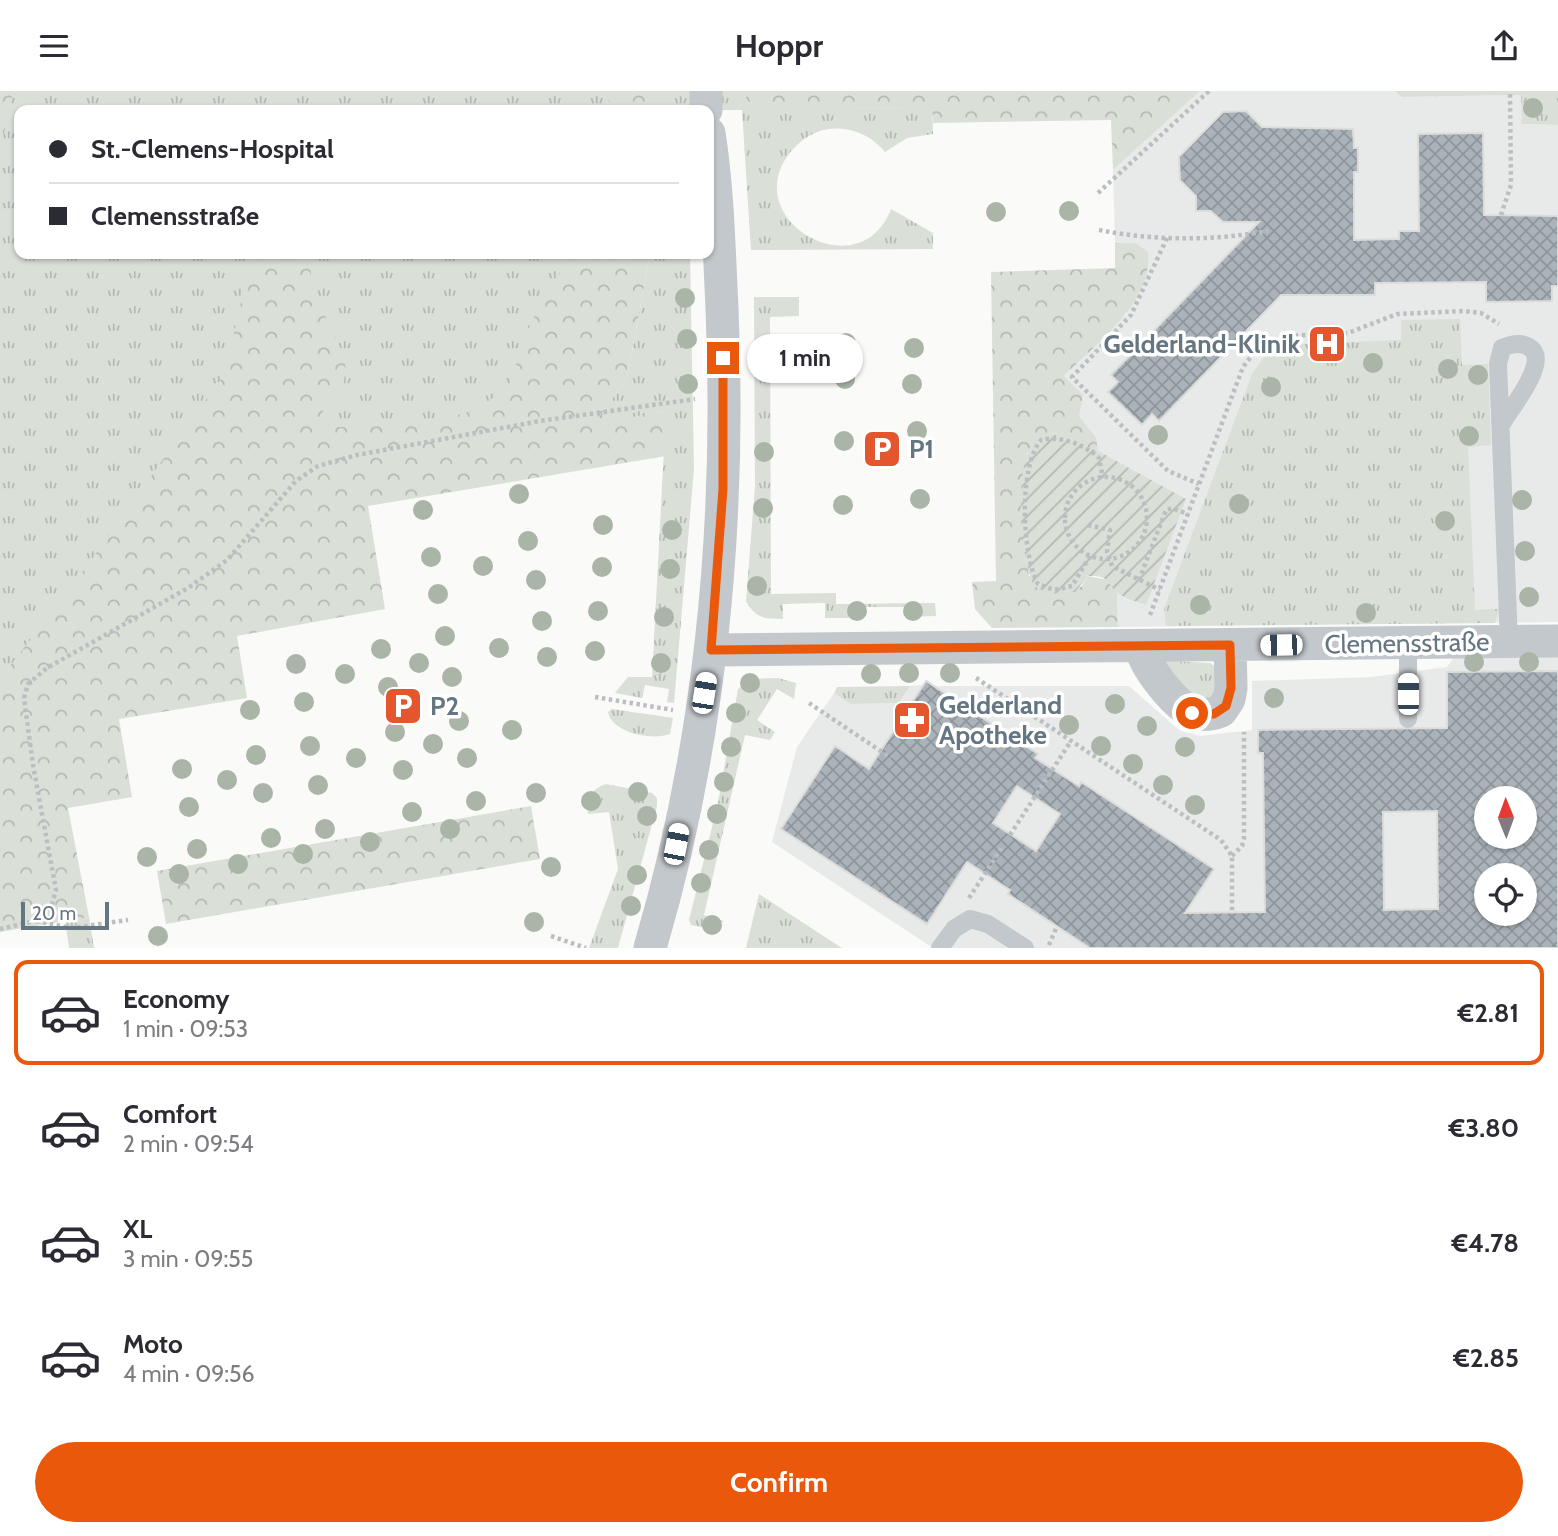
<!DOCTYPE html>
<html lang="en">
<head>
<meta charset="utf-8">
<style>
	:root { --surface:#fff; --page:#f7f7f7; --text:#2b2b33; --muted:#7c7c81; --line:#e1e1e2; --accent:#ea580c }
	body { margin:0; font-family:Cabin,sans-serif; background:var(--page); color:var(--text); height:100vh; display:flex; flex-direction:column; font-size:26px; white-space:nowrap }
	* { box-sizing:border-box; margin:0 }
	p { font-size:23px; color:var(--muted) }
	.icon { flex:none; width:38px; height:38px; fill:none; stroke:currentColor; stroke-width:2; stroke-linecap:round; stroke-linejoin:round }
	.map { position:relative; height:857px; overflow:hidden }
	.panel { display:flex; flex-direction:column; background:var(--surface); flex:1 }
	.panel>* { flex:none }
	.top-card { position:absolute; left:14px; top:14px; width:700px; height:154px; border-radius:14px; box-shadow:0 2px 5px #0004; display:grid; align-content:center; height:154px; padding:0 35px; background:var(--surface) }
	.needle { width:46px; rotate:359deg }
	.buttons { position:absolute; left:1474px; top:695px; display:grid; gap:14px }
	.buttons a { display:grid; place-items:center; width:63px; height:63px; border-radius:50%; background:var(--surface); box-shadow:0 2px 5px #0004; font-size:35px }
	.scale { position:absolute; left:21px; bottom:18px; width:88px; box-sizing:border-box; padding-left:7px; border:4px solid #657683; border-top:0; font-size:19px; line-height:24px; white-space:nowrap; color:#657683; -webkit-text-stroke:5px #fff; paint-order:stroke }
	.end { position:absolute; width:32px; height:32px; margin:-16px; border:9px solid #ea580c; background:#fff; box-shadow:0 0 0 4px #fff }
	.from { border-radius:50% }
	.bubble { position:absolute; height:49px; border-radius:24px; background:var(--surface); box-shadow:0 2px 5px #0004; font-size:23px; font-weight:800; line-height:49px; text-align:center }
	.car { position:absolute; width:21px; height:42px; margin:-21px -10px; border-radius:9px; box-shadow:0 0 5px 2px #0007; background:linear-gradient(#fff 24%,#345 0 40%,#fff 0 76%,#345 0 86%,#fff 0) }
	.top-card b { display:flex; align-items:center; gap:24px; height:66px; font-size:26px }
	.top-card b+b { border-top:2px solid var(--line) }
	.top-card i { width:18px; height:18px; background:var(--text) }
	ul { padding:12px 0 0; list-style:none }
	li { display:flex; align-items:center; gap:21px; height:105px; margin:0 14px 10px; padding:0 21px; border:4px solid transparent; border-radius:14px }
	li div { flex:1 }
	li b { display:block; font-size:26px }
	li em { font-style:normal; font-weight:800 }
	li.active { border-color:var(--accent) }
	li>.icon { width:63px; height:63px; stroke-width:1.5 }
	.cta { display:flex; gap:14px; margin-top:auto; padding:14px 35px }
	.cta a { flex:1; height:80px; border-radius:42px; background:var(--accent); color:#fff; font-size:28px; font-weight:800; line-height:80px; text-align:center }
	header { display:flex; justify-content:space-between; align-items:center; height:91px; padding:0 35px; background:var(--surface); font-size:32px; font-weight:800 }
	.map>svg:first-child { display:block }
	.built { fill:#e8e9e9; fill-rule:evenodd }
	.grass { fill:url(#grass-tufts) }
	.forest { fill:url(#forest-crowns) }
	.garden { fill:url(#garden-furrows) }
	.building { fill:url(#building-cross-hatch); stroke:#dcdcda; stroke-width:2; fill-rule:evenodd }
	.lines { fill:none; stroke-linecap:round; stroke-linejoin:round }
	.path { stroke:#bbbfc2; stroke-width:4.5; stroke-dasharray:3.5 3.5; stroke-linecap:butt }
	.lane { stroke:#c3c8cc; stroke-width:18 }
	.street { stroke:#c3c8cc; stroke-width:33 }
	.tree { fill:#aab4a7 }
	.route { stroke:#ea580c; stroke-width:9 }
	.labels { text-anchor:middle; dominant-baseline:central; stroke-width:7; stroke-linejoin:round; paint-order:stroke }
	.poi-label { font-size:26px; font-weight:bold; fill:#657683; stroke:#fff; text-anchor:start }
	.street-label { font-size:26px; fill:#657683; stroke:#fff }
</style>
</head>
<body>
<header><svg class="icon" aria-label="menu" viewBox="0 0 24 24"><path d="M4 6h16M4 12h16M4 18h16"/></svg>Hoppr<svg class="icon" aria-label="share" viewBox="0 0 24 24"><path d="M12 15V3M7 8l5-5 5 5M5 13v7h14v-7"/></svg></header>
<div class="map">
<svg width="1558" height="857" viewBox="0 0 1558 857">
	<defs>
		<pattern id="grass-tufts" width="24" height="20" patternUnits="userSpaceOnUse" patternTransform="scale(1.75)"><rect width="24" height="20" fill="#dadfd7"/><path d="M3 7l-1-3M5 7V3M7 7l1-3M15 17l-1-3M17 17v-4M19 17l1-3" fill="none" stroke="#b4b9b4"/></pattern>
		<pattern id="forest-crowns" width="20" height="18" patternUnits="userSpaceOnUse" patternTransform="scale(1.75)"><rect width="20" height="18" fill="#dadfd7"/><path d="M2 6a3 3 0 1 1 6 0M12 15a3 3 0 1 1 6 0" fill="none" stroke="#b4b9b4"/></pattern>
		<pattern id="garden-furrows" width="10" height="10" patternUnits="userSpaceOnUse" patternTransform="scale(1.75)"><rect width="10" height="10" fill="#dadfd7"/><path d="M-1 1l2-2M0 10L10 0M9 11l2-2" fill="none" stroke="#b4b9b4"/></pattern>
		<pattern id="building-cross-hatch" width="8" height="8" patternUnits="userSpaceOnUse" patternTransform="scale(1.75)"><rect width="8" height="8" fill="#aab3b9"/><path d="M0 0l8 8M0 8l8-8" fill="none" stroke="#8e969c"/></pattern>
	</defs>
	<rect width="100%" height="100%" fill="#fafaf8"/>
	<!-- built -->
	<path class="built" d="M 1200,0 L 1395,0 L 1402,6 L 1522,4 L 1522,33 L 1558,34 L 1558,531 L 1118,536 L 1117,502 L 1037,348 L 1096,346 L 1079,325 L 1064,285 L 1127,222 L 1135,152 L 1115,152 L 1113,79 Z
		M 1558,564 L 1558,857 L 933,857 L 772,751 L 797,656 L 834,602 L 850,613 L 899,612 L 910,595 L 923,594 L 927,589 L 934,595 L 1129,595 L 1179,639 L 1200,645 L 1252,639 L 1252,590 L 1371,586 L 1447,576 L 1454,566 ZM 1486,707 L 1524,707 L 1524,746 L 1486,746 ZM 1486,784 L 1524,784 L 1524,822 L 1486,822 Z"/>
	<!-- grass -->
	<path class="grass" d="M 0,0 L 824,0 L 747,18 L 932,17 L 933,43 L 907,47 L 885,61 C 872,44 849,35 828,38 C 811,41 798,51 788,64 C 740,132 861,198 891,118 L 933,142 L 933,158 L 751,159 L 742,19 L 19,19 L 19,163 L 646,163 L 550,314 L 379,386 L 0,704 Z
		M 1395,0 L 1558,0 L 1558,34 L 1522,33 L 1521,4 L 1402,6 Z
		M 650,163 L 690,163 L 694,378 L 674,612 L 667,611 L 669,598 L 645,594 L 642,607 L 615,602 L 628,586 L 652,586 L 666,320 L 593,334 L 627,287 Z
		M 754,206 L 799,206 L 799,225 L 770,226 L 771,503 L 836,502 L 836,513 L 935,512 L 936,525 L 908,526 L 907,516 L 864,516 L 864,527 L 825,527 L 825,512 L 783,513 L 783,528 C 764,528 755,527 746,510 L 755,395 Z
		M 1460,228 L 1462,274 L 1488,273 L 1491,354 L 1468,356 L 1475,519 L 1499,518 L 1495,532 L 1166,535 L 1164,518 L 1252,283 L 1267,262 L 1283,254 L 1401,249 L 1401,229 Z
		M 1156,569 L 1210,572 L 1217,577 L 1223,602 L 1200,615 Z
		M 778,587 L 796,592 L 794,608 L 777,598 L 757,629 L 775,641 L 770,649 L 745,644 L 704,824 L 724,830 L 709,838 L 691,834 L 689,829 L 718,712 L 738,598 L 752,588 Z
		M 910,595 L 899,612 L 850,613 L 834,602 L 837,596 Z
		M 612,618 L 673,627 L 670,643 C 652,650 612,642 608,621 Z
		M 606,693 L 652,702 L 657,707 L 657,715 L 618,857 L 589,857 L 618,778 L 609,721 L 588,723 C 586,708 591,698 606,693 Z
		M 759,803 L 842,857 L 746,857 Z
		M 89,826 L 94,857 L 69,857 L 65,829 Z"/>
	<!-- forest -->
	<path class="forest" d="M 0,0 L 13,0 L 0,60 Z
		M 612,0 L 670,0 L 663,19 L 606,19 Z
		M 748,0 L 1200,0 L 1113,79 L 1111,29 L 933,32 L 932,17 L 743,19 Z
		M 1115,152 L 1135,152 L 1148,161 C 1153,211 1097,252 1064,285 L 1083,304 L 1079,325 L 1096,346 L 1098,360 L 1050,342 L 1027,362 L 1021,418 L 1029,485 L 1081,496 L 1088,485 L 1108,489 L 1117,502 L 1118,536 L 992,537 L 975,518 L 972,491 L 996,490 L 991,181 L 1115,177 Z
		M 256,163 L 312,163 C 303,196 334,235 344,267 C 347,274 344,286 344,294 L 331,305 L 319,328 L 332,336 L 394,335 L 443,328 L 476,319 L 508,296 L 531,231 L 571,163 L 650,163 L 627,287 L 594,333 L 666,320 L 666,365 L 368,415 L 385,518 L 237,545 L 247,607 L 119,628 L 132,706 L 68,717 L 89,826 L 0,841 L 0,588 L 84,479 L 225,282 L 249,175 Z
		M 531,715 L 540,768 L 166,833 L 157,780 Z"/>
	<!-- garden -->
	<path class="garden" d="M 1050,342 L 1098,360 L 1186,408 L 1146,514 C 1138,511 1127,508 1119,503 C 1106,493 1111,484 1088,485 L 1075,501 L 1049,503 L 1034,495 C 1020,464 1016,397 1027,364 C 1031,353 1039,347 1050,342 Z"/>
	<!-- building -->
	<path class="building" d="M 1246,20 L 1262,36 L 1353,38 L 1354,57 L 1358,57 L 1358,81 L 1354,81 L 1354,149 L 1399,148 L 1399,140 L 1419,140 L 1418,43 L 1483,42 L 1484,124 L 1558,125 L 1558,195 L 1552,195 L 1552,210 L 1486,211 L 1486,191 L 1375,192 L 1375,204 L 1281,204 L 1159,330 L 1152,323 L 1142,334 L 1108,301 L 1118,291 L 1111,284 L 1259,131 L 1223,131 L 1211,120 L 1196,120 L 1196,105 L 1180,89 L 1179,66 L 1223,21 Z
		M 1558,580 L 1558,857 L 1090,857 L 1008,803 L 1010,799 L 967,771 L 927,833 L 781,738 L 835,655 L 869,678 L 926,590 L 1038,663 L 1035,667 L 1079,695 L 1081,691 L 1214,778 L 1185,822 L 1265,821 L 1263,662 L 1258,662 L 1258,639 L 1447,637 L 1447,581 ZM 1017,695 L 1060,723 L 1036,760 L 993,732 ZM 1486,707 L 1524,707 L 1524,746 L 1486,746 ZM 1437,720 L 1438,818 L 1384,819 L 1383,721 ZM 1486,784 L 1524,784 L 1524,822 L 1486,822 Z"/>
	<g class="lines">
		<!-- path -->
		<path class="path" d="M 1098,102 L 1209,0
			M 1501,124 L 1511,94 L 1510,0
			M 1099,139 C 1155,150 1212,150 1268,140
			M 1167,147 L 1131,224 L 1072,286 L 1168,380 L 1199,393
			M1065 427a41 41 0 1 1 82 0a41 41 0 1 1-82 0Z
			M 1088,434 L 1110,439 L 1107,461 L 1112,475 L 1160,499
			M 1090,465 L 1072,495 L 1054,499 L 1038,493 C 1022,464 1018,376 1041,349 C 1059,344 1086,354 1099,367 L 1103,387
			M 1139,489 L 1166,419 L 1172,417 L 1188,423
			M 1150,524 L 1243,276 L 1259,255 L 1272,249 L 1286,245 L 1348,242 L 1397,223 L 1464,220 L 1481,222 L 1499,233
			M 976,587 L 1221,749 L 1232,765 L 1232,822
			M 595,606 L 673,619
			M 809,612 L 891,667
			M 1010,744 L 1071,650
			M 1232,765 L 1242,755 L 1244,747 L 1244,641
			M 969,807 L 1003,755
			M 36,830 L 71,837 L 128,829
			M 0,838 L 48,827 L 56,799 L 33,674 L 24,607 L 28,593 L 47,577 L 188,497 L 227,469 L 296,390 L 318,375 L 357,364 L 540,330 L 695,308
			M 551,845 L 586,857
			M 1049,854 L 1057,835"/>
		<!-- lane -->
		<path class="lane" d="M 1501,334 C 1509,319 1552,269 1529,256 C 1521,251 1511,253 1502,257 L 1498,273 L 1509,551
			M 1408,552 L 1408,628
			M 940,857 L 954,838 L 970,828 L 988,833 L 1025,857"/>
		<!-- street -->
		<path class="street" d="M 706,0 L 706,19
			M 1141,555 C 1143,574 1176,616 1194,622 C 1203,625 1213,623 1221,620 L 1229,608 L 1231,597 L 1230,554
			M 711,559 L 1558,550
			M 650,857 C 711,650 731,432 722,217 C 719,158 718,100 709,42"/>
	</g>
	<!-- trees -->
	<g class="tree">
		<circle cx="1533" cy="17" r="10"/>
		<circle cx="1069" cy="120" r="10"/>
		<circle cx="996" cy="121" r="10"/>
		<circle cx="685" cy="207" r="10"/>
		<circle cx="687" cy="248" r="10"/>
		<circle cx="846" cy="252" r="10"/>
		<circle cx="914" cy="257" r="10"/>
		<circle cx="1373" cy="272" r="10"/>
		<circle cx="1448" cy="278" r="10"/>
		<circle cx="1478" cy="284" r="10"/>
		<circle cx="845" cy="288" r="10"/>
		<circle cx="688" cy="293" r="10"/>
		<circle cx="912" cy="293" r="10"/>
		<circle cx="1271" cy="296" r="10"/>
		<circle cx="917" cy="340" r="10"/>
		<circle cx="1158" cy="344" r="10"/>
		<circle cx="1469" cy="345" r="10"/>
		<circle cx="844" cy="350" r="10"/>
		<circle cx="764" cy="361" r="10"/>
		<circle cx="519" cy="403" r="10"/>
		<circle cx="920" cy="408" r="10"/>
		<circle cx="1522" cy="409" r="10"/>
		<circle cx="1239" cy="413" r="10"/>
		<circle cx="843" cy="414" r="10"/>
		<circle cx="763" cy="417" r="10"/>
		<circle cx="423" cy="419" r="10"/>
		<circle cx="1445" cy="430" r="10"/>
		<circle cx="603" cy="434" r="10"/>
		<circle cx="672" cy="439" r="10"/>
		<circle cx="528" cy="450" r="10"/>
		<circle cx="1525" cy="460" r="10"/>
		<circle cx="431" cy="466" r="10"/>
		<circle cx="483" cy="475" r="10"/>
		<circle cx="602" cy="476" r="10"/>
		<circle cx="670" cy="478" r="10"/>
		<circle cx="536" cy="489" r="10"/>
		<circle cx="757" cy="495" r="10"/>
		<circle cx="438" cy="503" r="10"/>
		<circle cx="1529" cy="506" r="10"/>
		<circle cx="1200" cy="514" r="10"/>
		<circle cx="598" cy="520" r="10"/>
		<circle cx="857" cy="520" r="10"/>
		<circle cx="913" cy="520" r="10"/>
		<circle cx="1366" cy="522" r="10"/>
		<circle cx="664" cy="526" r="10"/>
		<circle cx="542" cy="530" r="10"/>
		<circle cx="445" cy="545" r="10"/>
		<circle cx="499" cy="557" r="10"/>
		<circle cx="381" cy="558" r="10"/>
		<circle cx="595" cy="560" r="10"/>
		<circle cx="547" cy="566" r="10"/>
		<circle cx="1474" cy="571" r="10"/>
		<circle cx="1529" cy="571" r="10"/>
		<circle cx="419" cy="572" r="10"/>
		<circle cx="661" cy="572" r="10"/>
		<circle cx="296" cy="573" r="10"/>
		<circle cx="909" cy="582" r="10"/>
		<circle cx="950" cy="582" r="10"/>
		<circle cx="345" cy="583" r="10"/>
		<circle cx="871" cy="583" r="10"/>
		<circle cx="452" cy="586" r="10"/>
		<circle cx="750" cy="592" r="10"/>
		<circle cx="388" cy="596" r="10"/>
		<circle cx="1274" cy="607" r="10"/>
		<circle cx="304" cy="611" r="10"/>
		<circle cx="1115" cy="613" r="10"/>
		<circle cx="250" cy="619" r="10"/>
		<circle cx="736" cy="622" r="10"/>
		<circle cx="459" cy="630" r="10"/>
		<circle cx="1069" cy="634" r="10"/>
		<circle cx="1147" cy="635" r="10"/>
		<circle cx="512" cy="639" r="10"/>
		<circle cx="395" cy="641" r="10"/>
		<circle cx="433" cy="653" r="10"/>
		<circle cx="310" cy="655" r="10"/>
		<circle cx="1101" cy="655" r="10"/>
		<circle cx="731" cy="656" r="10"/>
		<circle cx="1185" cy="656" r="10"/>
		<circle cx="256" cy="664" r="10"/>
		<circle cx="356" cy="667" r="10"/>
		<circle cx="467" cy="667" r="10"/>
		<circle cx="1133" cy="673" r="10"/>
		<circle cx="182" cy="678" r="10"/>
		<circle cx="403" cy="679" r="10"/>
		<circle cx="227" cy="689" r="10"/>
		<circle cx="724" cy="691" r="10"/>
		<circle cx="318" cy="694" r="10"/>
		<circle cx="1163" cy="694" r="10"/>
		<circle cx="638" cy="701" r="10"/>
		<circle cx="263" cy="702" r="10"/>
		<circle cx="536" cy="702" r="10"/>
		<circle cx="476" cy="710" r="10"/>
		<circle cx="591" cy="710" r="10"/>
		<circle cx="1195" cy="714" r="10"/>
		<circle cx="189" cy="716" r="10"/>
		<circle cx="412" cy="721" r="10"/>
		<circle cx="717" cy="723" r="10"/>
		<circle cx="647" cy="725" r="10"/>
		<circle cx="325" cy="738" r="10"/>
		<circle cx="450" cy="738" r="10"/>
		<circle cx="271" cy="747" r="10"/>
		<circle cx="370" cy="751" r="10"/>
		<circle cx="197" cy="758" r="10"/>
		<circle cx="709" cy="759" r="10"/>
		<circle cx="303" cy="763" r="10"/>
		<circle cx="147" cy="766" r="10"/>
		<circle cx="238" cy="773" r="10"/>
		<circle cx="551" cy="776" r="10"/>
		<circle cx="179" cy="783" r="10"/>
		<circle cx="637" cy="784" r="10"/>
		<circle cx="701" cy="792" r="10"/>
		<circle cx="631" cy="815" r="10"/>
		<circle cx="534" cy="831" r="10"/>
		<circle cx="712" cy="834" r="10"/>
		<circle cx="158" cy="845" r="10"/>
	</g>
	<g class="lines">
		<!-- route -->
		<path class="route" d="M 723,267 L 723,398 L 711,559 L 1230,554 L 1231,597 L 1226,615 L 1214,623 L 1192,622"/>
	</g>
	<!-- icons -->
	<defs>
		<symbol id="hospital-square" viewBox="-11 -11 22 22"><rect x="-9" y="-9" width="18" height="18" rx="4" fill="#e4572e" stroke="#fff"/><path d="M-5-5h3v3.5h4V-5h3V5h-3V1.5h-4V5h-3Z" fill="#fff"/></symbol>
		<symbol id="parking-square" viewBox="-11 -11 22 22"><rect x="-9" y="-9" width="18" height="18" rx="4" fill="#e4572e" stroke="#fff"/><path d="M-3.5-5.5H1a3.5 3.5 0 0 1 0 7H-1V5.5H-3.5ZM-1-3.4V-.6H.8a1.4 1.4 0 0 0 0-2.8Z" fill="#fff"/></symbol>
		<symbol id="pharmacy-square" viewBox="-11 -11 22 22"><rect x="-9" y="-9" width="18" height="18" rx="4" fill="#e4572e" stroke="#fff"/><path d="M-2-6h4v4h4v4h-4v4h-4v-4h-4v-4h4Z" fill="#fff"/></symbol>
	</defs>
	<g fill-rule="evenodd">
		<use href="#hospital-square" x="1305" y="231" width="44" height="44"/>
		<use href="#parking-square" x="860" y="336" width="44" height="44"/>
		<use href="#parking-square" x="381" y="593" width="44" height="44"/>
		<use href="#pharmacy-square" x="890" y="607" width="44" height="44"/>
	</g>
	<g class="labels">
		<!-- poi labels -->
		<g class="poi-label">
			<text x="1300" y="253" text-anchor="end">Gelderland-Klinik</text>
			<text x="909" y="358">P1</text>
			<text x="939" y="614">Gelderland<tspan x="939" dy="30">Apotheke</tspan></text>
			<text x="430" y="615">P2</text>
		</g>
		<!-- street labels -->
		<g class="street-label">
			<text transform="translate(1407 552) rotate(-1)">Clemensstraße</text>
		</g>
	</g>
</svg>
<div class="buttons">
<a><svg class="needle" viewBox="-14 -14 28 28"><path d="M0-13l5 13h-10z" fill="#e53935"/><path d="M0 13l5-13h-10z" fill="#7c7c81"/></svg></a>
<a><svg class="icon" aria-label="locate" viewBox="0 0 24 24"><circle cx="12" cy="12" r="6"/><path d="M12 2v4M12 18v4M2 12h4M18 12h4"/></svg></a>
</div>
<div class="scale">20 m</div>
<i class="end from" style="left:1192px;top:622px"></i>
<i class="end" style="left:723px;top:267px"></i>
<div class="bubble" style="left:747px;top:243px;width:116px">1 min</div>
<i class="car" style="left:1281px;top:554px;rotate:269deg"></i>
<i class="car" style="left:704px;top:602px;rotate:9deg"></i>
<i class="car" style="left:1408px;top:603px;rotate:0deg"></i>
<i class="car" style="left:676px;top:753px;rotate:11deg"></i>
<div class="top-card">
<b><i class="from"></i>St.-Clemens-Hospital</b>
<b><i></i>Clemensstraße</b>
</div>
</div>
<section class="panel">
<ul>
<li class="active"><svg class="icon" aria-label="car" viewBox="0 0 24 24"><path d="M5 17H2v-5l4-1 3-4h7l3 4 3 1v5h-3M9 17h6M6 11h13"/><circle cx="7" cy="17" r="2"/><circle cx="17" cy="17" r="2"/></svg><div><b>Economy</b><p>1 min · 09:53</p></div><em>€2.81</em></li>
<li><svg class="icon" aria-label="car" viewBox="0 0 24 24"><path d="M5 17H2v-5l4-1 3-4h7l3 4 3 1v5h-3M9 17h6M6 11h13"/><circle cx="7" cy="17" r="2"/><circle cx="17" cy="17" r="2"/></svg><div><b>Comfort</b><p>2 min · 09:54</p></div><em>€3.80</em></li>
<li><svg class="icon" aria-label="car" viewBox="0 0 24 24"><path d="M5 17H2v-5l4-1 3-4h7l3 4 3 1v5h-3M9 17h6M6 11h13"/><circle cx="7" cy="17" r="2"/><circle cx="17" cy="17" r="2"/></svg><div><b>XL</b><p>3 min · 09:55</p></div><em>€4.78</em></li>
<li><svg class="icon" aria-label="car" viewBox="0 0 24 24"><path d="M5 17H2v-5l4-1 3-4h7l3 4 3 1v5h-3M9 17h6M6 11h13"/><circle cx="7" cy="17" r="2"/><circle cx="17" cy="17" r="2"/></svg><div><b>Moto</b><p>4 min · 09:56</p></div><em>€2.85</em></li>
</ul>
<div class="cta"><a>Confirm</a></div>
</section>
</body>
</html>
